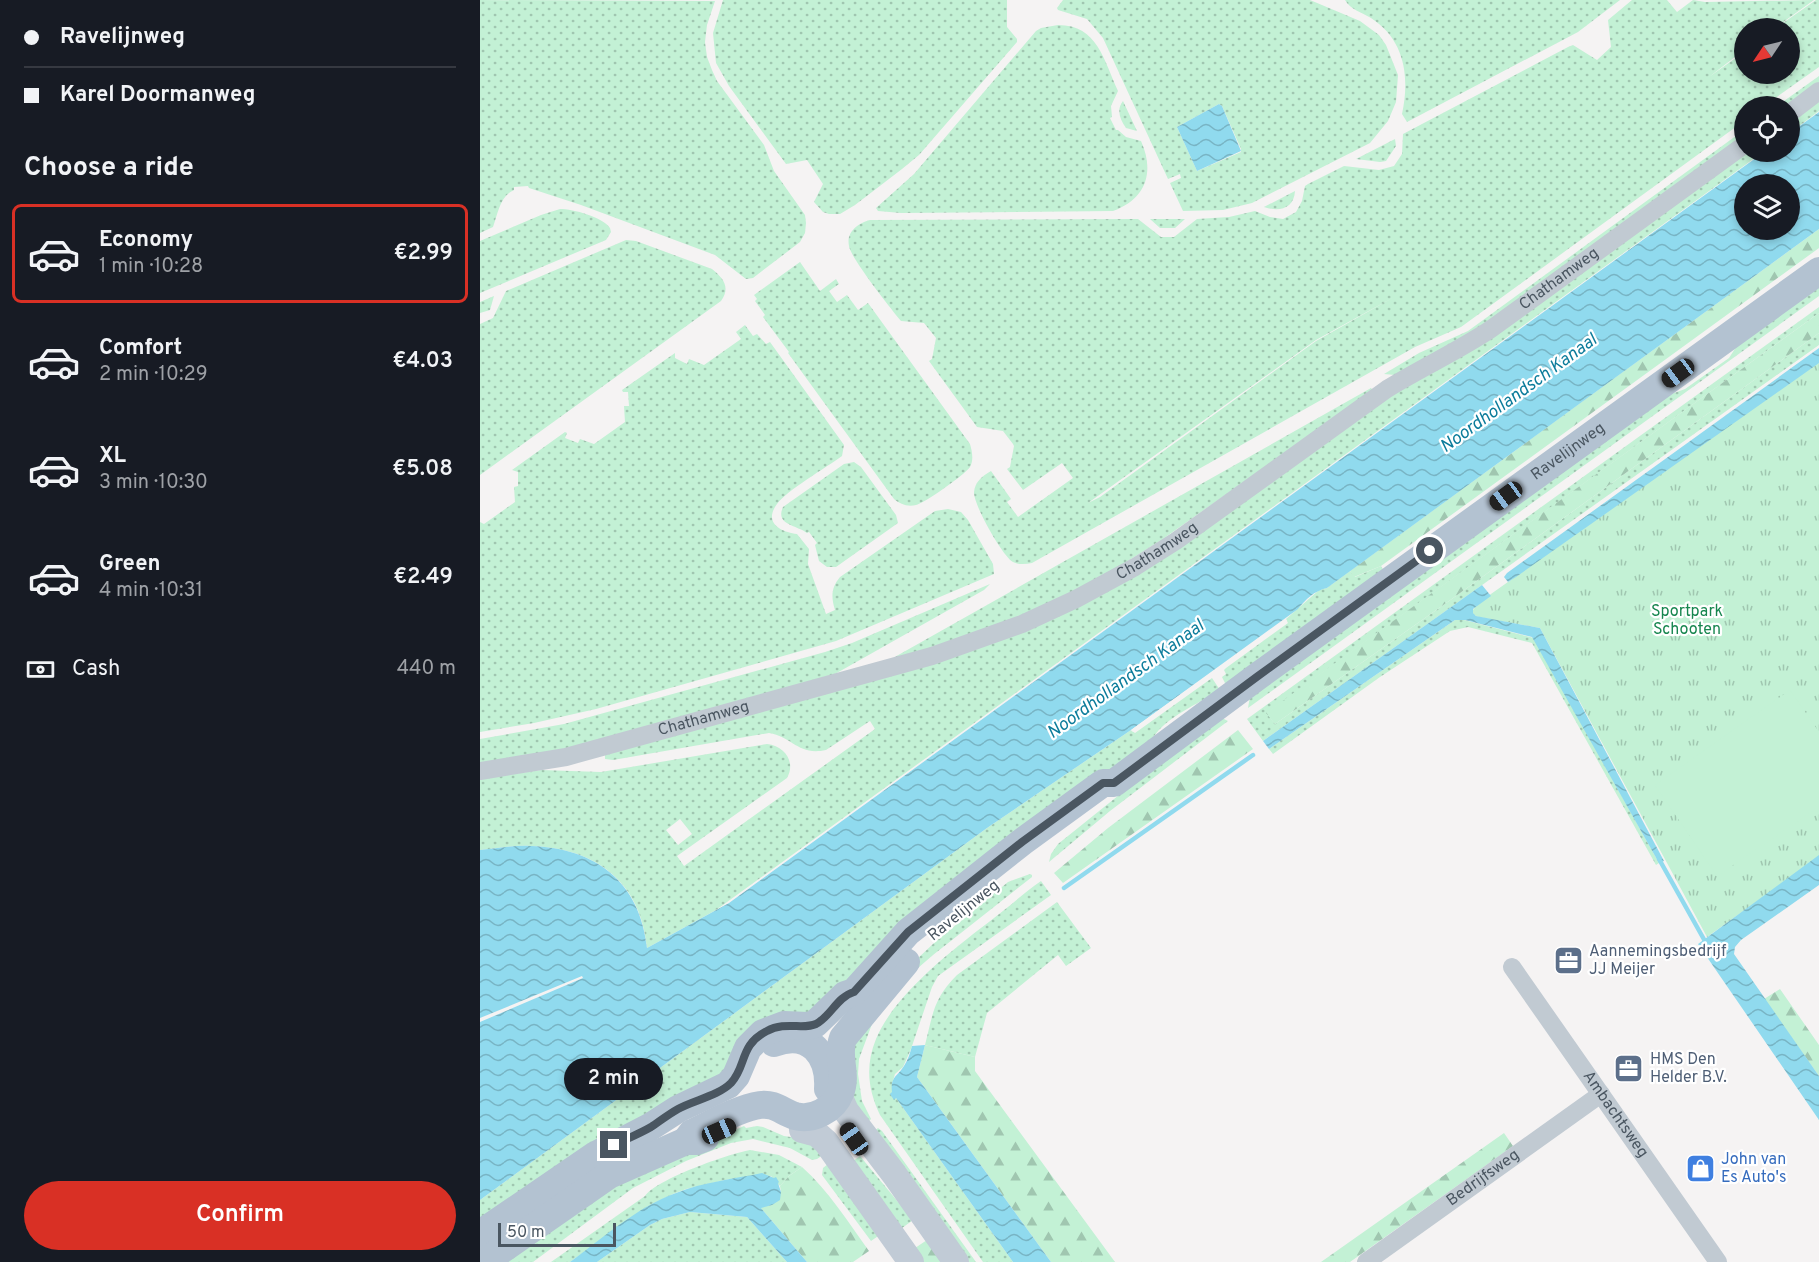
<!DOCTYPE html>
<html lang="en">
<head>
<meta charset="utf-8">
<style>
	:root { --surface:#171b24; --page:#242831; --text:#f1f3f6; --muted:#9ea1a6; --line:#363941; --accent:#d93025 }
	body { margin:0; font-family:Overpass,sans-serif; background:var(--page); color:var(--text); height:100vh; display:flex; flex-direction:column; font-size:22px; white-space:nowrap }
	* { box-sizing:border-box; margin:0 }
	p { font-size:20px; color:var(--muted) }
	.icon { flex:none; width:33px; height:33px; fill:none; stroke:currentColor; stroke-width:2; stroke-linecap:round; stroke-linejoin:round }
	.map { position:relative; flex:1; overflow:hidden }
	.panel { display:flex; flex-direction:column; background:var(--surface); width:480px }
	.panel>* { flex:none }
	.hud { display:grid; align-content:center; height:132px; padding:0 24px; background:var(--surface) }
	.needle { width:39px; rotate:235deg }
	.fabs { position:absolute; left:1254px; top:18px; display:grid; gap:12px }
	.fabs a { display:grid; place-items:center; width:66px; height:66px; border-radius:50%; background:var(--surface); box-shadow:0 3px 9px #0003; font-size:30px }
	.scale { position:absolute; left:18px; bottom:15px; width:118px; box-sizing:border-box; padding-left:6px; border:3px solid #4a5661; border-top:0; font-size:16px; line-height:21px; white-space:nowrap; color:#4a5661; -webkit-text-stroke:4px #fff; paint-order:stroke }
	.end { position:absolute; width:27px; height:27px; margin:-14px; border:8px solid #4a5661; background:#fff; box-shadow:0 0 0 3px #fff }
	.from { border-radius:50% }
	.bubble { position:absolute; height:42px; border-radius:21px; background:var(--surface); box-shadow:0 3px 9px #0003; font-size:20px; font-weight:600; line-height:42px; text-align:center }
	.car { position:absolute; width:18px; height:36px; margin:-18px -9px; border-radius:8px; box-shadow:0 0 4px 2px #0007; background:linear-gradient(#222 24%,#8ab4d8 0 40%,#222 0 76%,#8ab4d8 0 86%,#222 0) }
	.hud b { display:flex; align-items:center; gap:21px; height:57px; font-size:22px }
	.hud b+b { border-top:2px solid var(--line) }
	.hud i { width:15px; height:15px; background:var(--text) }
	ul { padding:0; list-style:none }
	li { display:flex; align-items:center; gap:18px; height:99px; margin:0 12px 9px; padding:0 12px; border:3px solid transparent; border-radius:9px }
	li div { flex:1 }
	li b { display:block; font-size:22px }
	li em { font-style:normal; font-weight:600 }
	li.current { border-color:var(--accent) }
	li>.icon { width:54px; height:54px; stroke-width:1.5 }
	h2 { padding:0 24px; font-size:27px; line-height:72px }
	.pay { display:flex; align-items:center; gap:15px; height:66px; padding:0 24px; font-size:22px }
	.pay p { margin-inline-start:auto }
	.primary-button { display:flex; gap:12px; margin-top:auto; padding:12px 24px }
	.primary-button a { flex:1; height:69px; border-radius:36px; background:var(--accent); color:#fff; font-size:24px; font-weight:600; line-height:69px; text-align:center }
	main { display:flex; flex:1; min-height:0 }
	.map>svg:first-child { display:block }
	.grass { fill:url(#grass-dots); fill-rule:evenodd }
	.forest { fill:url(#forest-firs) }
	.park { fill:url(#park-tufts) }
	.pitch { fill:#c3f1d5 }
	.water { fill:url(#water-waves); fill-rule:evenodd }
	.pier { fill:#f5f3f3 }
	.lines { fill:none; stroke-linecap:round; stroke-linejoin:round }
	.stream { stroke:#90daee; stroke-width:4.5 }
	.street { stroke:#c1cad2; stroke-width:18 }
	.secondary { stroke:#c1cbd6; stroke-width:26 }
	.primary { stroke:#b3c2d1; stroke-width:28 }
	.route { stroke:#4a5661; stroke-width:8 }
	.labels { text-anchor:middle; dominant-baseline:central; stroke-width:4.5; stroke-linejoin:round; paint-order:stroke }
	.street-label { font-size:16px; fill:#4a5661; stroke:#fff }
	.park-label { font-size:16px; fill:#17864f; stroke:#fff }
	.service-label { font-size:16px; fill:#4e5e75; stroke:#fff; text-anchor:start }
	.shop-label { font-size:16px; fill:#366cbe; stroke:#fff; text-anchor:start }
	.water-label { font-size:18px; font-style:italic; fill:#0c7c9b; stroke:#fff }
</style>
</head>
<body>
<main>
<section class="panel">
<div class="hud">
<b><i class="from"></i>Ravelijnweg</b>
<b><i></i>Karel Doormanweg</b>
</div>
<h2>Choose a ride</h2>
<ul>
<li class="current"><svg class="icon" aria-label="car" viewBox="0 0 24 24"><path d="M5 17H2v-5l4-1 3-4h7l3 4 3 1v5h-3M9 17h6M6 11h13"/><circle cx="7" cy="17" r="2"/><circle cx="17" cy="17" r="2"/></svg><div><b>Economy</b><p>1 min · 10:28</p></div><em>€2.99</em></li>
<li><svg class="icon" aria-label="car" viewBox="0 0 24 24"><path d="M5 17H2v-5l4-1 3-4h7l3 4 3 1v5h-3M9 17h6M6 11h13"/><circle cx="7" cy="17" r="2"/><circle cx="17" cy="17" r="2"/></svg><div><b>Comfort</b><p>2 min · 10:29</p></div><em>€4.03</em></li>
<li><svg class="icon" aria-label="car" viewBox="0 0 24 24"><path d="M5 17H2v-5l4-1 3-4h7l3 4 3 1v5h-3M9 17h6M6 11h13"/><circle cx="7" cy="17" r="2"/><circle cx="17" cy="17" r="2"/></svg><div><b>XL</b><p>3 min · 10:30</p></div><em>€5.08</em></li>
<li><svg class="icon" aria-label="car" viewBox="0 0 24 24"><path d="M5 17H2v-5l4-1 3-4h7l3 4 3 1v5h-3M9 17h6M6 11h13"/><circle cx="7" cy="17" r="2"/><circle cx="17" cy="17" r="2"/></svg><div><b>Green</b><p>4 min · 10:31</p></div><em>€2.49</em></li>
</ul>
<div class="pay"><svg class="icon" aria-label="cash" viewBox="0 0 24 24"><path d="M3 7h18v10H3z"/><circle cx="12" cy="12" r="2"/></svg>Cash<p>440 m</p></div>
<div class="primary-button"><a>Confirm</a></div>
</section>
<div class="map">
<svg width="1339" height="1262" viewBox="0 0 1339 1262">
	<defs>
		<pattern id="grass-dots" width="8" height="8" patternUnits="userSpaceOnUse" patternTransform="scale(1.5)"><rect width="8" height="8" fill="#c3f1d5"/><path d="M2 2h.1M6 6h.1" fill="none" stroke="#a0c6b0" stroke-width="1.8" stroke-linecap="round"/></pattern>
		<pattern id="forest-firs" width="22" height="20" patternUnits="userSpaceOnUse" patternTransform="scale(1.5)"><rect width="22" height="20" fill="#c3f1d5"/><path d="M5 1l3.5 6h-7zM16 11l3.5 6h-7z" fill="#a0c6b0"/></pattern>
		<pattern id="park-tufts" width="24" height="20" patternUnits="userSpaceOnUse" patternTransform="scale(1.5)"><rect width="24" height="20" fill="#c3f1d5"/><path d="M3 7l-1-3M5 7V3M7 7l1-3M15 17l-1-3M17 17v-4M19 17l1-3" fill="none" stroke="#a0c6b0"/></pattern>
		<pattern id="water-waves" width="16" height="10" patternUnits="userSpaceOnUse" patternTransform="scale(1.5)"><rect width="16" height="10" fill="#90daee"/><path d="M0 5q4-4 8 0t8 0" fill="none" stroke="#78b4c4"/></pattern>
	</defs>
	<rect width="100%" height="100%" fill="#f5f3f3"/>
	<!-- grass -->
	<path class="grass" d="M 0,0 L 235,1 L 227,25 L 225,42 L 227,57 L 232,70 L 237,81 L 284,145 L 294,171 L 325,215 L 326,223 L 325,233 L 320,242 L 273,278 L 266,279 L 235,255 L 101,205 L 49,188 L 48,186 L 34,187 L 34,190 C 20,196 18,213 13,227 L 0,233 Z
		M 243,0 L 527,0 L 527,27 L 537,39 L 537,42 L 439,155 L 422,169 L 375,205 L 360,214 L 349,214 L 343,212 L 334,202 L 343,184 L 327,160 L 306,164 L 249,86 L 236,63 L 233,33 Z
		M 583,0 L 830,0 L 880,21 L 899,35 L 906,45 L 918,75 L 916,102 L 908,121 L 890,143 L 772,203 L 743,210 L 703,211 L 690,183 L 701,178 L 700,174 L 688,179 L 623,38 L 607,19 L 578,10 L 577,8 ZM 739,104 L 742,106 L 761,149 L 761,152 L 717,171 L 697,127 Z
		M 865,0 L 1140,0 L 1098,32 L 927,122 L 922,114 C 930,77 925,40 891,18 C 881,12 871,10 865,0 Z
		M 1152,0 L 1187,0 L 1197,12 L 1213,0 L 1225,2 L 1334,0 L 1295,28 L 1264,28 L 1264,50 L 1229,77 L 1264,52 L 1264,74 L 1310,74 L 1310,28 L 1296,28 L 1336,0 L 1339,0 L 1339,67 L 1284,106 L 1264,106 L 1264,121 L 981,327 L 935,347 L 552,563 C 546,564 539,565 533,562 C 523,557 493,504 494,492 C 495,482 502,476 511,471 L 531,499 L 527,502 L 538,517 L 593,478 L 582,463 L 543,490 L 527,469 L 530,467 L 534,446 L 533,444 L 523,431 L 497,427 L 449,361 L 452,359 L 456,338 L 444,323 L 421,321 C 411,309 370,257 369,246 C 366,232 378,223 390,220 L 658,219 L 681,237 L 694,237 L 717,219 L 749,217 L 775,211 L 790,217 L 803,219 L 816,212 L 822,201 L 825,186 L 828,184 L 864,166 L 899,170 L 914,166 L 922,154 L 923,134 L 1088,47 L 1093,45 L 1117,60 L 1131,47 L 1128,20 ZM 914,297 L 836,341 L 620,497 L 608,503 L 836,340 Z
		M 578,25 C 618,25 624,61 638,91 L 631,106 L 632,117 L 630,118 L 636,130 L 638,130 L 646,137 L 661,141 C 675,172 666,199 633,211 L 421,213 L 398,211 L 396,208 L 434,174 L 556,31 L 561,28 Z
		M 1339,76 L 1339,82 L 1305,106 L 1297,106 Z
		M 1339,100 L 1339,111 L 1310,133 L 1310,122 Z
		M 643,101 L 657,131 L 646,128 C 640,119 636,110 643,101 Z
		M 1264,130 L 1264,136 L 991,334 L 915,375 L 904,374 L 939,353 L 988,331 Z
		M 915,139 L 916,146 L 906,161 L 900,162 L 876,159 Z
		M 1268,152 L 1283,152 L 236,910 L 167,948 C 161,882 116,848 51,846 C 34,845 17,848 0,850 L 0,779 L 61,770 L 121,772 L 287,744 C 305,746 316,762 307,778 L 197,856 L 204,866 L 395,729 L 390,721 L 346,750 C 318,756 313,737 289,733 L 133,760 L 125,759 L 125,755 L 524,639 L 905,399 ZM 200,819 L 212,834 L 198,845 L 186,830 Z
		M 815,191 C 814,209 799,212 784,207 Z
		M 80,209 C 93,209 123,217 130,228 L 131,232 L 126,240 L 0,293 L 0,241 L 61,215 Z
		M 670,219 L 705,219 L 695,228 L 680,228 Z
		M 146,240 L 156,241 L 232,269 C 243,278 251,287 241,301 L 0,475 L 0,324 L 13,318 L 26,291 Z
		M 320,262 L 340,291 L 356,279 L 359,284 L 349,291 L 357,302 L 367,295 L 378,310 L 388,303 L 490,444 C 492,451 494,460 490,467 C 486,474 443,504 436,505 C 427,507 420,504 414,499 L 308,353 L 309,352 L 283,317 L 285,315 L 275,301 L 277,299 L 274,295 Z
		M 1339,283 L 1339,296 L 768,708 L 770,696 L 1183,397 L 1205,389 L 1249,358 L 1260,341 Z
		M 14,296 L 10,310 L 0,313 L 0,302 Z
		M 1339,307 L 1339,313 L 787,713 L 795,724 L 969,601 L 1339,333 L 1339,345 L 783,741 L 767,719 Z
		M 265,325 L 273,336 L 277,334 L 286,344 L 290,342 L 364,445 L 362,456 C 347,467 306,491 297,504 C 283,523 301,532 317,534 L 329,549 L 328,564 L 346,614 L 355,610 C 351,597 351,588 360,577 L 455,511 L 468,509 L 481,512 L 488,520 L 513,564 L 514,574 L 356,641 L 116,709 L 54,723 L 0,732 L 0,522 L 4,524 L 35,502 L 34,487 L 38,486 L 38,472 L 32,470 L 85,432 L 87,433 L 85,438 L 98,443 L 100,439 L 114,444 L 145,422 L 144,406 L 149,406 L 148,392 L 143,392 L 142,390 L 195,353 L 195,358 L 207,364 L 209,359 L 224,365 L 261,339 L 256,332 Z
		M 891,388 L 893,391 L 660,555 L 576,601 L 479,640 L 413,658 Z
		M 374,462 L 381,467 L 416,515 L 418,523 L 356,567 L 347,567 L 339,561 L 335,545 L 337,543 L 329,532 L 327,533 C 316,525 295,525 303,507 L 364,464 Z
		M 901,566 L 904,571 L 746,685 L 742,677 L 746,674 L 744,670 L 746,668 L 808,623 L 806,619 L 839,590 L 847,588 L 870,571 L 875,577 Z
		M 510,584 L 504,590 L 355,674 L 110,744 L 0,765 L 0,739 L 84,724 L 345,652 L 372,643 Z
		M 980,619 L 1054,638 L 1179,863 L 1176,865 L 1052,643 L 988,627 L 970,631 L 900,677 L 793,754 L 789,749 L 975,620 Z
		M 732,678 L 740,690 C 717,705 688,715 672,739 L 358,992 L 247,1071 L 0,1227 L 0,1200 L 507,828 L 651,730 L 655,733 Z
		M 742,718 L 748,721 L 630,811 L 569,862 L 571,854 L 578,844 L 649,787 Z
		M 550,874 L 552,875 L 552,877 L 453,955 L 438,968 L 392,1024 L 379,1059 L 378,1074 L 382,1101 L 391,1119 L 385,1125 L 372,1106 L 371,1039 L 436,960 L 454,943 L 528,882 Z
		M 561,881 L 571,895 L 458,976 L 452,987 L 431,1049 L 423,1067 L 415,1074 L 412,1084 L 416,1098 L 533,1262 L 503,1262 L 400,1115 C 388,1090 385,1066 396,1039 C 415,993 475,948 514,918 C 530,906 545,892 561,881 Z
		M 577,902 L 611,948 L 586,966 L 578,955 L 507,1013 L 495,1057 L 445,1045 C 453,1014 453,999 477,975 Z
		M 264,1126 L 266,1128 L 277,1126 L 283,1127 L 304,1136 L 324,1139 L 346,1153 L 337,1159 L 332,1160 L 310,1148 L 273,1139 L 251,1143 L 206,1161 L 153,1188 L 53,1262 L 21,1262 L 106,1202 L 179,1164 Z
		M 398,1128 L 402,1131 L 496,1262 L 489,1262 L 442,1197 L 390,1134 Z
		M 270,1150 L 299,1155 L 322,1167 L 309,1176 L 300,1186 L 291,1176 L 250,1179 L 206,1189 L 193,1194 L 170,1205 L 90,1262 L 71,1262 L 165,1196 C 177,1179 248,1154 270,1150 Z
		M 380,1156 L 433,1220 L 418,1231 L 369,1164 Z
		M 353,1160 L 404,1232 L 391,1241 L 342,1175 L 343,1168 Z
		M 210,1212 L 267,1217 L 307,1262 L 117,1262 L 170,1225 L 182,1219 Z"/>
	<!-- forest -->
	<path class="forest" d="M 1339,229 L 1339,248 L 901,566 L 874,577 L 870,571 Z
		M 1339,313 L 1339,333 L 969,601 L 795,724 L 786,713 Z
		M 758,730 L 773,749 L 583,883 L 574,873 L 628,828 Z
		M 1300,989 L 1339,1045 L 1339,1076 L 1284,999 Z
		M 445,1045 L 495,1057 L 495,1071 L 635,1262 L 571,1262 L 437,1077 Z
		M 1024,1133 L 1033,1146 L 870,1262 L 841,1262 Z
		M 322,1167 C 349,1191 368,1222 389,1251 L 373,1262 L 327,1262 L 280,1207 L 292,1205 L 301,1192 L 300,1186 L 309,1176 Z
		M 447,1240 L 462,1262 L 437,1262 L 429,1252 Z"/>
	<!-- park -->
	<path class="park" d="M 1339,362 L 1339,857 L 1227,937 L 1060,628 L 999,617 L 994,615 L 992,611 L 1001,601 Z"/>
	<!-- pitch -->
	<path class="pitch" d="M 1310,690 L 1339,732 L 1339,807 L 1237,876 L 1175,785 Z"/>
	<!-- water -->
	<path class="water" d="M 739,104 L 742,106 L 761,151 L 717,171 L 697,127 Z
		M 1339,112 L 1339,229 L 847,588 C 834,591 826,599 818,609 L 651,730 L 507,828 L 0,1200 L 0,850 C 17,848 34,845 51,846 C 116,848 160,882 167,948 L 249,903 L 1284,152 L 1310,152 L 1310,133 ZM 1264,184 L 1310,184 L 1310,230 L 1264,230 Z
		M 1339,348 L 1339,363 L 1036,577 L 1028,582 L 1024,577 L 1027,573 Z
		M 1002,585 L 1011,596 L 993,609 L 993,613 L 996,616 L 1060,628 L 1184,861 L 1179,863 L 1052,637 L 985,620 L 975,620 L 789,749 L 783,741 Z
		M 1339,855 L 1339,885 L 1261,940 L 1255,947 L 1254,954 L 1339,1076 L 1339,1120 L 1218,944 Z
		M 445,1045 L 437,1077 L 571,1262 L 533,1262 L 416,1098 L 414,1100 L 410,1094 L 412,1092 C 410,1077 417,1077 424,1066 C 428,1060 430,1053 432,1046 Z
		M 282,1173 L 294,1178 L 296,1177 L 299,1182 L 298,1183 L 301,1192 L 300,1200 L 292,1205 L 281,1208 L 327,1262 L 307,1262 L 267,1217 L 210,1212 L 182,1219 L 170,1225 L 117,1262 L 90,1262 C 123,1238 157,1207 196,1193 C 223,1182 254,1179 282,1173 Z"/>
	<!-- pier -->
	<path class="pier" d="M 806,619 L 807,621 L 653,732 L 651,730 Z
		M 102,976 L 103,978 L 0,1022 L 0,1018 Z"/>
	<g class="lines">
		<!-- stream -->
		<path class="stream" d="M 1179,859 L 1226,943
			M 584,888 L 773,755"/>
		<!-- street -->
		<g class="street">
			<path d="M 1310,113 L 1339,91"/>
			<path id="s1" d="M 0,771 L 86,757 L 452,656 L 542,624 L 596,599 L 655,567 L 696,541 L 907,389 C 941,368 978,351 1011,329 L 1264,145"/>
			<path id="s2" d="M 1032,967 L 1238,1262"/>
			<path id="s3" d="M 886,1262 L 1121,1094"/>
		</g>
		<!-- secondary -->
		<path class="secondary" d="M 361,1091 L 361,1100 L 366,1111 L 414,1174 L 476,1262
			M 322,1130 L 337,1134 L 346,1142 L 431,1262"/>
		<!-- primary -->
		<g class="primary">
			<path d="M 294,1043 C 330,1029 350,1056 348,1089"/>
			<path d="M 206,1141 L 212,1133 C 231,1124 259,1108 280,1105 C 295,1103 302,1112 315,1116 C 333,1121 354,1109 360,1093 C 368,1074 356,1057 363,1038 L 426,962"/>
			<path id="s4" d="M 0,1234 L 114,1156 L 170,1127 L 198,1109 L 248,1085 L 256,1076 L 268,1048 L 283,1033 L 304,1025 L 328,1026 L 335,1024 L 365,995 L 374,992 L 428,932 L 542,842 L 623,783 L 634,783 L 778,676 L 1339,271"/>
			<path d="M 4,1262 L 129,1175 L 206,1141 L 217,1141 L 225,1138"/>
		</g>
	</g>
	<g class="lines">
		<!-- route -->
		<path class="route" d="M 134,1145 C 146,1139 159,1134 171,1127 C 180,1121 189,1114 198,1109 C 214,1100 238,1096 251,1083 C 267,1066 259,1045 287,1031 C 305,1021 323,1030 336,1024 C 351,1016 357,997 374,992 L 428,932 L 542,842 L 623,783 L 634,783 L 778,676 L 950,551"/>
	</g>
	<!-- icons -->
	<defs>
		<symbol id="office-square" viewBox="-11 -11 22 22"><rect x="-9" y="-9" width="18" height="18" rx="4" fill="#5c6f8a" stroke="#fff"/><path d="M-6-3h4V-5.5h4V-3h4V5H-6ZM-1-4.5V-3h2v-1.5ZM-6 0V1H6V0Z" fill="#fff"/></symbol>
		<symbol id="shop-square" viewBox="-11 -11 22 22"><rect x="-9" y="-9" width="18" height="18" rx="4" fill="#3f7fe0" stroke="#fff"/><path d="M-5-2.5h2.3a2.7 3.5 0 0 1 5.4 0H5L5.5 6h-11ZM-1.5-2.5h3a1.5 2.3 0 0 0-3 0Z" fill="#fff"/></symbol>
	</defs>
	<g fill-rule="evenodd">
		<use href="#office-square" x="1072" y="944" width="33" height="33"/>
		<use href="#office-square" x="1132" y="1052" width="33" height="33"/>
		<use href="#shop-square" x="1204" y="1152" width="33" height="33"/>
	</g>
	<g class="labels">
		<!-- street labels -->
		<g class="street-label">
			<text stroke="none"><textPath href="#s1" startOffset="1202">Chathamweg</textPath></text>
			<text stroke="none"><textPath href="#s4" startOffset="1358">Ravelijnweg</textPath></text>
			<text stroke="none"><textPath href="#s1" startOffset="716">Chathamweg</textPath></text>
			<text stroke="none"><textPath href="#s1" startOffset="230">Chathamweg</textPath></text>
			<text transform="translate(484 911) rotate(-39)">Ravelijnweg</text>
			<text stroke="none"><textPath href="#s2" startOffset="180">Ambachtsweg</textPath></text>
			<text stroke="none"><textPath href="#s3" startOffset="144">Bedrijfsweg</textPath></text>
		</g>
		<!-- park labels -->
		<g class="park-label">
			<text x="1207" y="612">Sportpark<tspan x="1207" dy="18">Schooten</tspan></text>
		</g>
		<!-- service labels -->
		<g class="service-label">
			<text x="1109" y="952">Aannemingsbedrijf<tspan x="1109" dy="18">JJ Meijer</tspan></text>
			<text x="1170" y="1060">HMS Den<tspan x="1170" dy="18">Helder B.V.</tspan></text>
		</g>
		<!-- shop labels -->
		<g class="shop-label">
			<text x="1241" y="1160">John van<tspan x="1241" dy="18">Es Auto's</tspan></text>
		</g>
		<!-- water labels -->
		<g class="water-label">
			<text transform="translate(1039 394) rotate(-36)">Noordhollandsch Kanaal</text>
			<text transform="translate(646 680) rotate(-36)">Noordhollandsch Kanaal</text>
		</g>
	</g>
</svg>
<div class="fabs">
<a><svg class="needle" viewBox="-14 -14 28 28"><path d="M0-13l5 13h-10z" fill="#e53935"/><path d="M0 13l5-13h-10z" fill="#9ea1a6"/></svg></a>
<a><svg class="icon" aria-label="locate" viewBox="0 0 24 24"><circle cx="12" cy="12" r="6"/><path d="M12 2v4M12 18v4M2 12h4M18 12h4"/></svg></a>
<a><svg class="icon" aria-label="layers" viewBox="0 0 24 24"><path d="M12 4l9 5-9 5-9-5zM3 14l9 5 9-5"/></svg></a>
</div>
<div class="scale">50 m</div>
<i class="end from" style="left:950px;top:551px"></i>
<i class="end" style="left:134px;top:1145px"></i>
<div class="bubble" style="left:84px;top:1058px;width:99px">2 min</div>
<i class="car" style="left:1198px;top:373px;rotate:234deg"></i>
<i class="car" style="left:1026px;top:496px;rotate:234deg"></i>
<i class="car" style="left:239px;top:1131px;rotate:66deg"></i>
<i class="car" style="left:374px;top:1139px;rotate:325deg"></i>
</div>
</main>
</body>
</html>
